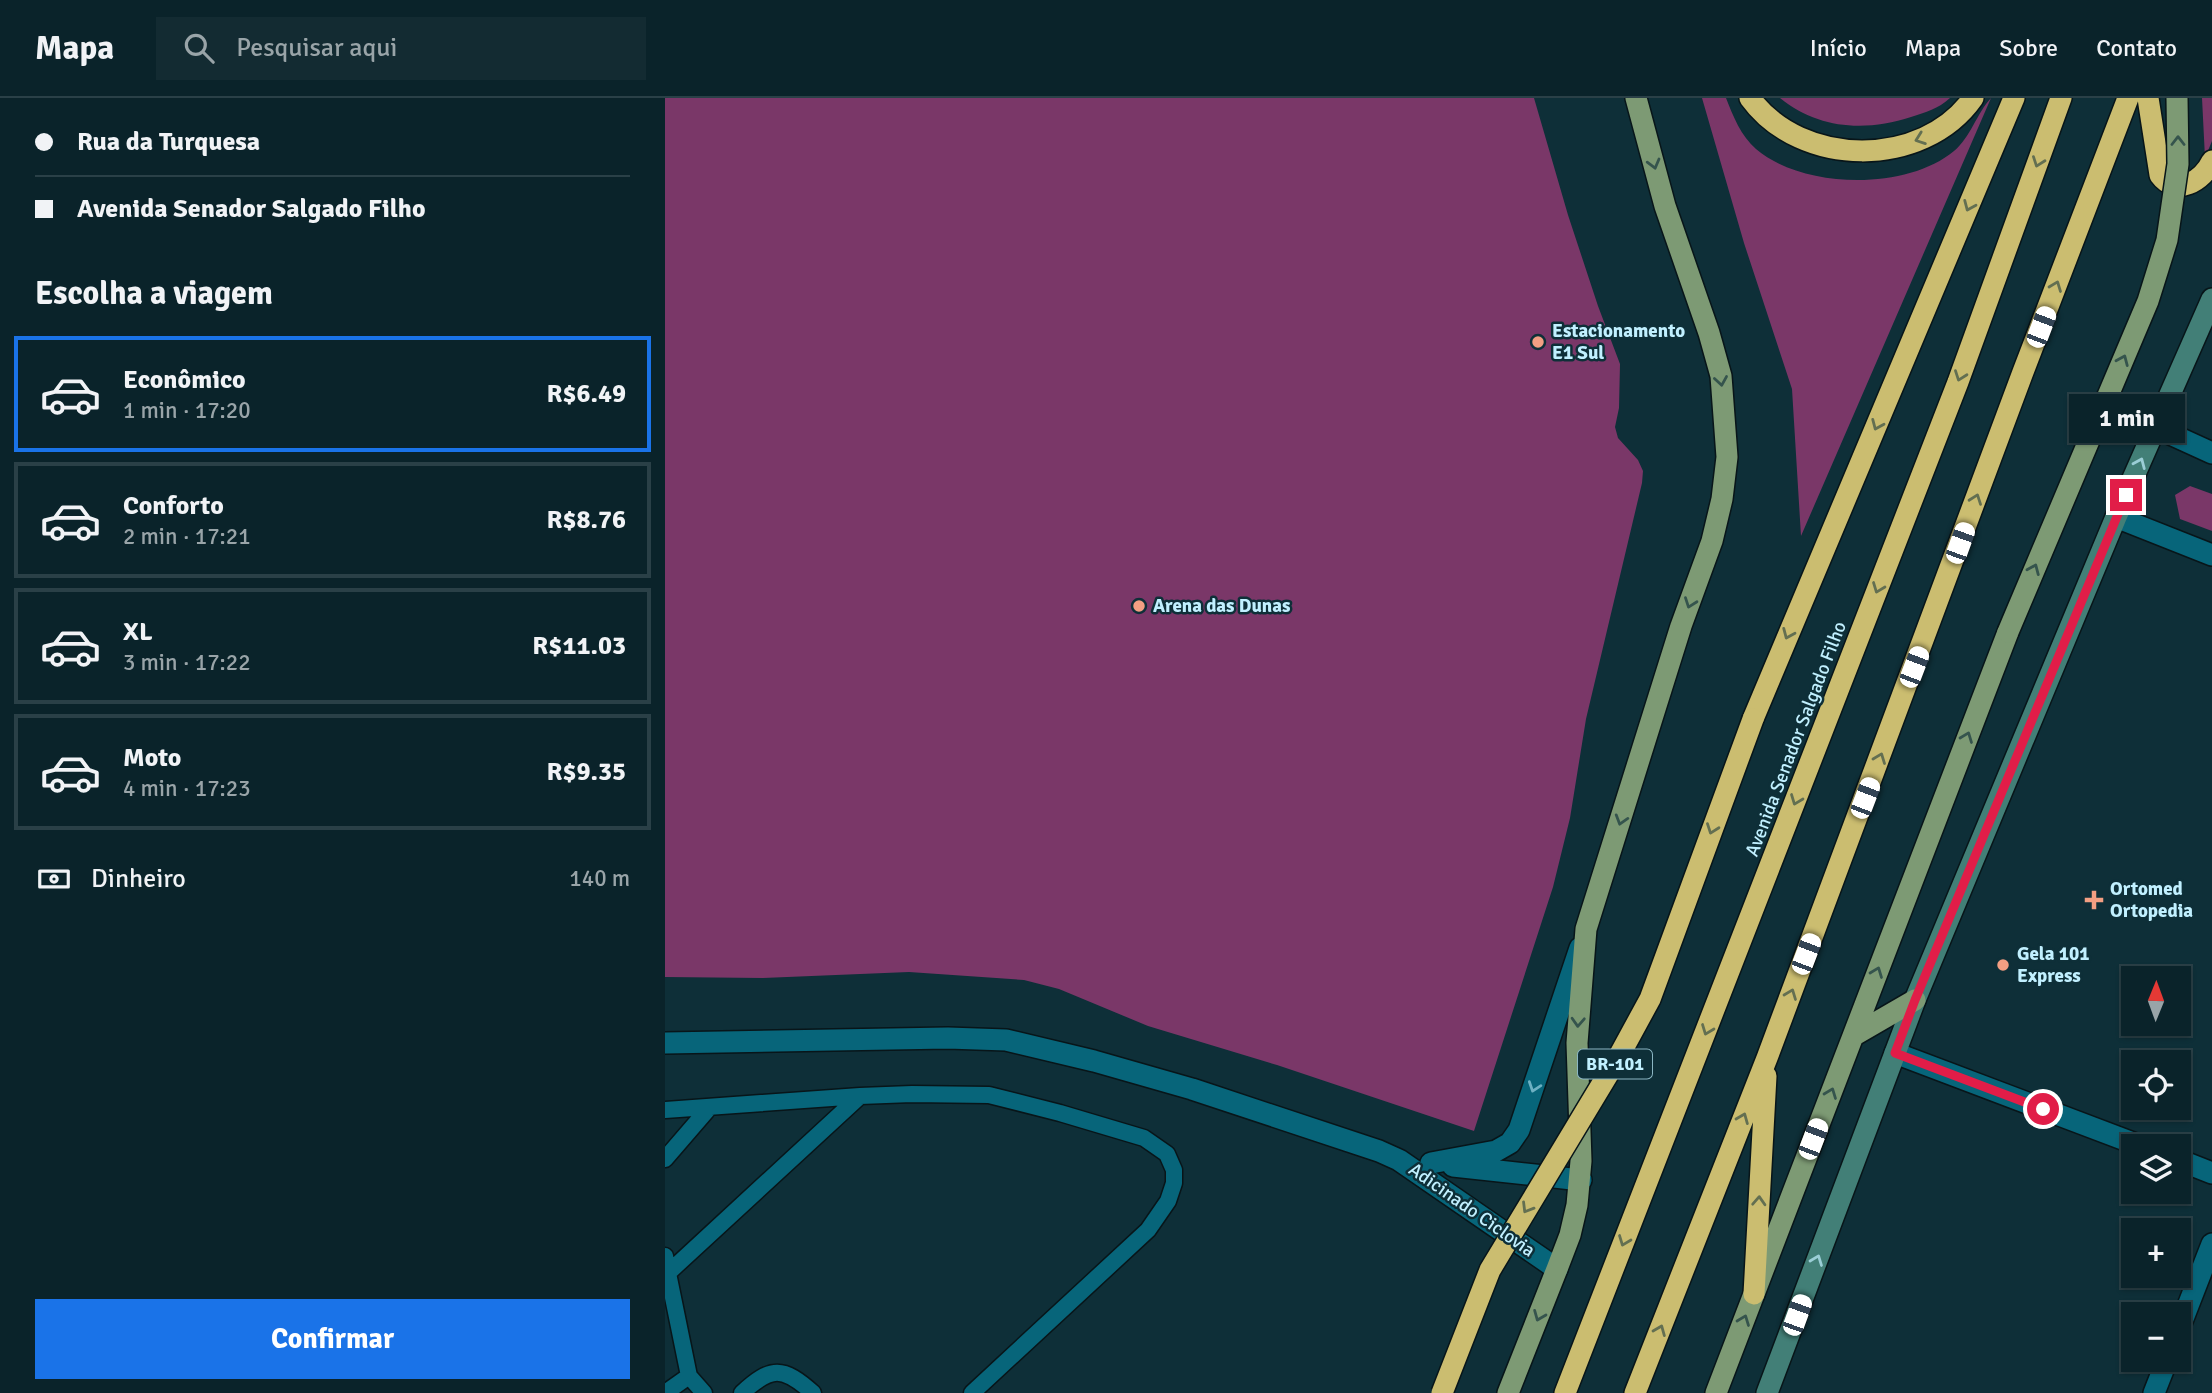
<!DOCTYPE html>
<html lang="pt">
<head>
<meta charset="utf-8">
<style>
	:root { --surface:#0a232a; --page:#132b32; --text:#f1f3f6; --muted:#99a4a8; --line:#2a4047; --accent:#1a73e8 }
	body { margin:0; font-family:Signika,sans-serif; background:var(--page); color:var(--text); height:100vh; display:flex; flex-direction:column; font-size:26px; white-space:nowrap }
	* { box-sizing:border-box; margin:0 }
	p { font-size:23px; color:var(--muted) }
	.icon { flex:none; width:38px; height:38px; fill:none; stroke:currentColor; stroke-width:2; stroke-linecap:round; stroke-linejoin:round }
	.map { position:relative; flex:1; overflow:hidden }
	.drawer { display:flex; flex-direction:column; background:var(--surface); width:665px }
	.drawer>* { flex:none }
	.top-card { display:grid; align-content:center; height:154px; padding:0 35px; background:var(--surface) }
	.needle { width:46px; rotate:1deg }
	.fabs { position:absolute; left:1456px; top:868px; display:grid; gap:14px }
	.fabs a { display:grid; place-items:center; width:70px; height:70px; border-radius:0px; background:var(--surface); box-shadow:0 2px 5px #0004,0 0 0 2px var(--line); font-size:35px }
	.end { position:absolute; width:32px; height:32px; margin:-16px; border:9px solid #e11d48; background:#fff; box-shadow:0 0 0 4px #fff }
	.from { border-radius:50% }
	.bubble { position:absolute; height:49px; border-radius:0px; background:var(--surface); box-shadow:0 2px 5px #0004,0 0 0 2px var(--line); font-size:23px; font-weight:700; line-height:49px; text-align:center }
	.car { position:absolute; width:21px; height:42px; margin:-21px -10px; border-radius:9px; box-shadow:0 0 5px 2px #0007; background:linear-gradient(#fff 24%,#345 0 40%,#fff 0 76%,#345 0 86%,#fff 0) }
	.top-card b { display:flex; align-items:center; gap:24px; height:66px; font-size:26px }
	.top-card b+b { border-top:2px solid var(--line) }
	.top-card i { width:18px; height:18px; background:var(--text) }
	ul { padding:0; list-style:none }
	li { display:flex; align-items:center; gap:21px; height:116px; margin:0 14px 10px; padding:0 21px; border:4px solid var(--line); border-radius:0px }
	li div { flex:1 }
	li b { display:block; font-size:26px }
	li em { font-style:normal; font-weight:700 }
	li.on { border-color:var(--accent) }
	li>.icon { width:63px; height:63px; stroke-width:1.5 }
	h2 { padding:0 35px; font-size:32px; line-height:84px }
	.pay { display:flex; align-items:center; gap:18px; height:77px; padding:0 35px; font-size:26px }
	.pay p { margin-inline-start:auto }
	.primary-button { display:flex; gap:14px; margin-top:auto; padding:14px 35px }
	.primary-button a { flex:1; height:80px; border-radius:0px; background:var(--accent); color:#fff; font-size:28px; font-weight:700; line-height:80px; text-align:center }
	header { display:flex; align-items:center; gap:42px; box-sizing:border-box; height:98px; padding:0 35px; background:var(--surface); border-bottom:2px solid var(--line) }
	header strong { font-size:33px }
	nav { display:flex; gap:38px; margin-inline-start:auto; font-size:24px }
	.search { width:490px; height:63px; background:var(--page); display:flex; align-items:center; gap:18px; box-sizing:border-box; padding:0 24px; border-radius:0px; color:var(--muted); font-size:26px }
	main { display:flex; flex:1; min-height:0 }
	.map>svg:first-child { display:block }
	.green { fill:#7a3768 }
	.lines { fill:none; stroke-linecap:round; stroke-linejoin:round }
	.lane-casing { stroke:#081519; stroke-width:19 }
	.street-casing { stroke:#081519; stroke-width:24 }
	.secondary-casing { stroke:#081519; stroke-width:24 }
	.primary-casing { stroke:#081519; stroke-width:24 }
	.highway-casing { stroke:#081519; stroke-width:24 }
	.lane { stroke:#07657a; stroke-width:16 }
	.street { stroke:#07657a; stroke-width:21 }
	.secondary { stroke:#427f77; stroke-width:21 }
	.primary { stroke:#7d9a74; stroke-width:21 }
	.highway { stroke:#cbbd70; stroke-width:21 }
	.primary-bridge-casing { stroke:#081519; stroke-width:24; stroke-linecap:butt }
	.highway-bridge-casing { stroke:#081519; stroke-width:24; stroke-linecap:butt }
	.primary-bridge { stroke:#7d9a74; stroke-width:21 }
	.highway-bridge { stroke:#cbbd70; stroke-width:21 }
	.oneway { stroke:#636f51 }
	.oneway2 { stroke:#35544d }
	.oneway3 { stroke:#9bced6 }
	.oneway4 { stroke:#6db1c3 }
	.route { stroke:#e11d48; stroke-width:9 }
	.poi-dot { fill:#f39f83; stroke:#0e2f38; stroke-width:2.5 }
	.labels { text-anchor:middle; dominant-baseline:central; stroke-width:5; stroke-linejoin:round; paint-order:stroke }
	.shield { fill:#0e2f38; stroke:#8bb6c3; stroke-width:2 }
	.shield-label { font-size:18px; font-weight:bold; fill:#c1f0ff }
	.poi-label { font-size:19px; font-weight:bold; fill:#c1f0ff; stroke:#0e2f38; text-anchor:start }
	.street-label { font-size:19px; fill:#c1f0ff; stroke:#0e2f38 }
</style>
</head>
<body>
<header>
<strong>Mapa</strong>
<div class="search"><svg class="icon" aria-label="search" viewBox="0 0 24 24"><circle cx="10" cy="10" r="6"/><path d="M15 15l6 6"/></svg>Pesquisar aqui</div>
<nav><a>Início</a><a>Mapa</a><a>Sobre</a><a>Contato</a></nav>
</header>
<main>
<section class="drawer">
<div class="top-card">
<b><i class="from"></i>Rua da Turquesa</b>
<b><i></i>Avenida Senador Salgado Filho</b>
</div>
<h2>Escolha a viagem</h2>
<ul>
<li class="on"><svg class="icon" aria-label="car" viewBox="0 0 24 24"><path d="M5 17H2v-5l4-1 3-4h7l3 4 3 1v5h-3M9 17h6M6 11h13"/><circle cx="7" cy="17" r="2"/><circle cx="17" cy="17" r="2"/></svg><div><b>Econômico</b><p>1 min · 17:20</p></div><em>R$6.49</em></li>
<li><svg class="icon" aria-label="car" viewBox="0 0 24 24"><path d="M5 17H2v-5l4-1 3-4h7l3 4 3 1v5h-3M9 17h6M6 11h13"/><circle cx="7" cy="17" r="2"/><circle cx="17" cy="17" r="2"/></svg><div><b>Conforto</b><p>2 min · 17:21</p></div><em>R$8.76</em></li>
<li><svg class="icon" aria-label="car" viewBox="0 0 24 24"><path d="M5 17H2v-5l4-1 3-4h7l3 4 3 1v5h-3M9 17h6M6 11h13"/><circle cx="7" cy="17" r="2"/><circle cx="17" cy="17" r="2"/></svg><div><b>XL</b><p>3 min · 17:22</p></div><em>R$11.03</em></li>
<li><svg class="icon" aria-label="car" viewBox="0 0 24 24"><path d="M5 17H2v-5l4-1 3-4h7l3 4 3 1v5h-3M9 17h6M6 11h13"/><circle cx="7" cy="17" r="2"/><circle cx="17" cy="17" r="2"/></svg><div><b>Moto</b><p>4 min · 17:23</p></div><em>R$9.35</em></li>
</ul>
<div class="pay"><svg class="icon" aria-label="cash" viewBox="0 0 24 24"><path d="M3 7h18v10H3z"/><circle cx="12" cy="12" r="2"/></svg>Dinheiro<p>140 m</p></div>
<div class="primary-button"><a>Confirmar</a></div>
</section>
<div class="map">
<svg width="1547" height="1295" viewBox="0 0 1547 1295">
	<rect width="100%" height="100%" fill="#0e2f38"/>
	<!-- green -->
	<path class="green" d="M 0,0 L 869,0 L 903,117 L 933,208 L 955,266 L 954,310 L 950,329 L 953,340 L 973,362 L 978,373 L 977,385 L 921,621 L 905,720 L 888,789 L 809,1033 L 612,967 L 483,928 L 394,891 L 359,882 L 244,874 L 98,880 L 0,879 Z
		M 1037,0 L 1061,0 C 1068,18 1076,38 1091,51 C 1138,91 1241,93 1289,53 C 1305,40 1312,15 1326,0 L 1136,438 L 1127,291 L 1079,145 Z
		M 1115,0 L 1285,0 C 1273,11 1261,14 1246,19 C 1200,34 1153,31 1115,0 Z
		M 1537,0 L 1547,0 L 1547,43 L 1540,60 Z
		M 1525,388 L 1547,396 L 1547,433 L 1515,421 L 1510,397 Z"/>
	<g class="lines">
		<defs>
			<path id="lane" d="M 0,1012 L 195,998
				M 0,1061 L 44,1010
				M 0,1158 L 3,1175
				M 0,1295 L 24,1278
				M 39,1295 L 24,1278 L 3,1175 L 195,998 L 247,996 L 324,997 L 395,1015 L 479,1040 L 502,1056 L 509,1072 L 509,1085 L 503,1103 L 483,1132 L 307,1295
				M 77,1295 C 106,1268 118,1268 148,1295"/>
			<path id="street" d="M 1490,329 L 1547,355
				M 1451,419 L 1547,457
				M 0,945 L 283,940 L 341,942 L 429,963 L 527,991 L 714,1053 L 734,1062 L 892,1171
				M 1230,955 L 1476,1048
				M 1514,1062 L 1547,1075
				M 766,1065 L 831,1053 L 845,1045 L 854,1032 L 915,850
				M 788,1068 L 916,1082
				M 1514,1231 L 1547,1146
				M 1489,1295 L 1502,1262"/>
			<path id="secondary" d="M 1102,1295 L 1250,902 L 1451,419 L 1547,201"/>
			<path id="primary" d="M 1188,938 L 1250,902
				M 843,1295 L 892,1171 L 905,1137 L 912,1107 L 916,1063 L 912,945 L 921,831 L 1016,528 L 1047,443 L 1057,401 L 1062,359 L 1056,278 L 1044,235 L 1000,108 L 971,0
				M 1051,1295 L 1343,534"/>
			<path id="highway" d="M 1085,0 C 1136,70 1258,71 1308,0
				M 1483,0 L 1495,77 C 1511,99 1538,83 1547,63
				M 1088,621 L 1349,0
				M 1089,1196 L 1101,978
				M 900,1295 L 1293,284 L 1396,0
				M 970,1295 L 1102,960 L 1358,274 L 1463,0"/>
		</defs>
		<!-- lane casing -->
		<use href="#lane" class="lane-casing"/>
		<!-- street casing -->
		<use href="#street" class="street-casing"/>
		<!-- secondary casing -->
		<use href="#secondary" class="secondary-casing"/>
		<!-- primary casing -->
		<use href="#primary" class="primary-casing"/>
		<!-- highway casing -->
		<use href="#highway" class="highway-casing"/>
		<!-- lane -->
		<use href="#lane" class="lane"/>
		<!-- street -->
		<use href="#street" class="street"/>
		<!-- secondary -->
		<use href="#secondary" class="secondary"/>
		<!-- primary -->
		<use href="#primary" class="primary"/>
		<!-- highway -->
		<use href="#highway" class="highway"/>
		<defs>
			<path id="primary-bridge" d="M 1343,534 L 1483,203 L 1502,142 L 1513,66 L 1512,0"/>
			<path id="highway-bridge" d="M 777,1295 L 825,1172 L 954,958 L 985,901 L 1088,621"/>
		</defs>
		<!-- primary-bridge casing -->
		<use href="#primary-bridge" class="primary-bridge-casing"/>
		<!-- highway-bridge casing -->
		<use href="#highway-bridge" class="highway-bridge-casing"/>
		<!-- primary-bridge -->
		<use href="#primary-bridge" class="primary-bridge"/>
		<!-- highway-bridge -->
		<use href="#highway-bridge" class="highway-bridge"/>
	</g>
	<!-- one-way arrows -->
	<defs><path id="oneway-chevron" d="M-2-3.5L2.5 0L-2 3.5" fill="none" stroke-width="1.6" stroke-linecap="round" stroke-linejoin="round" transform="scale(1.75)"/></defs>
	<g class="oneway">
		<use href="#oneway-chevron" transform="translate(1255 41) rotate(160)"/>
		<use href="#oneway-chevron" transform="translate(1373 64) rotate(110)"/>
		<use href="#oneway-chevron" transform="translate(1304 108) rotate(113)"/>
		<use href="#oneway-chevron" transform="translate(1391 188) rotate(-69)"/>
		<use href="#oneway-chevron" transform="translate(1295 278) rotate(110)"/>
		<use href="#oneway-chevron" transform="translate(1212 327) rotate(113)"/>
		<use href="#oneway-chevron" transform="translate(1311 401) rotate(-70)"/>
		<use href="#oneway-chevron" transform="translate(1213 490) rotate(111)"/>
		<use href="#oneway-chevron" transform="translate(1123 536) rotate(113)"/>
		<use href="#oneway-chevron" transform="translate(1215 660) rotate(-69)"/>
		<use href="#oneway-chevron" transform="translate(1131 702) rotate(111)"/>
		<use href="#oneway-chevron" transform="translate(1047 731) rotate(110)"/>
		<use href="#oneway-chevron" transform="translate(1126 896) rotate(-69)"/>
		<use href="#oneway-chevron" transform="translate(1042 932) rotate(111)"/>
		<use href="#oneway-chevron" transform="translate(1078 1020) rotate(-68)"/>
		<use href="#oneway-chevron" transform="translate(1094 1103) rotate(-87)"/>
		<use href="#oneway-chevron" transform="translate(862 1110) rotate(121)"/>
		<use href="#oneway-chevron" transform="translate(959 1143) rotate(111)"/>
		<use href="#oneway-chevron" transform="translate(995 1232) rotate(-68)"/>
	</g>
	<g class="oneway2">
		<use href="#oneway-chevron" transform="translate(1513 43) rotate(-90)"/>
		<use href="#oneway-chevron" transform="translate(989 66) rotate(75)"/>
		<use href="#oneway-chevron" transform="translate(1458 262) rotate(-67)"/>
		<use href="#oneway-chevron" transform="translate(1056 283) rotate(81)"/>
		<use href="#oneway-chevron" transform="translate(1369 471) rotate(-67)"/>
		<use href="#oneway-chevron" transform="translate(1025 505) rotate(110)"/>
		<use href="#oneway-chevron" transform="translate(1302 639) rotate(-69)"/>
		<use href="#oneway-chevron" transform="translate(956 722) rotate(107)"/>
		<use href="#oneway-chevron" transform="translate(1212 874) rotate(-69)"/>
		<use href="#oneway-chevron" transform="translate(913 924) rotate(93)"/>
		<use href="#oneway-chevron" transform="translate(1166 995) rotate(-69)"/>
		<use href="#oneway-chevron" transform="translate(874 1218) rotate(112)"/>
		<use href="#oneway-chevron" transform="translate(1079 1222) rotate(-69)"/>
	</g>
	<g class="oneway3">
		<use href="#oneway-chevron" transform="translate(1475 365) rotate(-67)"/>
		<use href="#oneway-chevron" transform="translate(1152 1162) rotate(-69)"/>
	</g>
	<use class="oneway4" href="#oneway-chevron" transform="translate(869 989) rotate(109)"/>
	<g class="lines">
		<!-- route -->
		<path class="route" d="M 1378,1011 L 1230,955 L 1250,902 L 1461,397"/>
	</g>
	<!-- markers -->
	<g class="poi-dot">
		<circle cx="873" cy="244" r="7"/>
		<circle cx="474" cy="508" r="7"/>
		<path d="M1425.5 791.5h7v7h7v7h-7v7h-7v-7h-7v-7h7z"/>
		<circle cx="1338" cy="867" r="7"/>
	</g>
	<g class="labels">
		<!-- shield labels -->
		<rect class="shield" x="913" y="951.5" width="74" height="29" rx="5"/>
		<g class="shield-label">
			<text x="950" y="966">BR-101</text>
		</g>
		<!-- poi labels -->
		<g class="poi-label">
			<text x="887" y="233">Estacionamento<tspan x="887" dy="22">E1 Sul</tspan></text>
			<text x="488" y="508">Arena das Dunas</text>
			<text x="1445" y="791">Ortomed<tspan x="1445" dy="22">Ortopedia</tspan></text>
			<text x="1352" y="856">Gela 101<tspan x="1352" dy="22">Express</tspan></text>
		</g>
		<!-- street labels -->
		<g class="street-label">
			<text transform="translate(1131 641) rotate(-69)">Avenida Senador Salgado Filho</text>
			<text transform="translate(807 1112) rotate(35)">Adicinado Ciclovia</text>
		</g>
	</g>
</svg>
<div class="fabs">
<a><svg class="needle" viewBox="-14 -14 28 28"><path d="M0-13l5 13h-10z" fill="#e53935"/><path d="M0 13l5-13h-10z" fill="#99a4a8"/></svg></a>
<a><svg class="icon" aria-label="locate" viewBox="0 0 24 24"><circle cx="12" cy="12" r="6"/><path d="M12 2v4M12 18v4M2 12h4M18 12h4"/></svg></a>
<a><svg class="icon" aria-label="layers" viewBox="0 0 24 24"><path d="M12 4l9 5-9 5-9-5zM3 14l9 5 9-5"/></svg></a>
<a>+</a>
<a>−</a>
</div>
<i class="end from" style="left:1378px;top:1011px"></i>
<i class="end" style="left:1461px;top:397px"></i>
<div class="bubble" style="left:1404px;top:296px;width:116px">1 min</div>
<i class="car" style="left:1376px;top:229px;rotate:21deg"></i>
<i class="car" style="left:1295px;top:445px;rotate:20deg"></i>
<i class="car" style="left:1249px;top:569px;rotate:21deg"></i>
<i class="car" style="left:1200px;top:700px;rotate:21deg"></i>
<i class="car" style="left:1141px;top:856px;rotate:21deg"></i>
<i class="car" style="left:1148px;top:1041px;rotate:21deg"></i>
<i class="car" style="left:1132px;top:1217px;rotate:20deg"></i>
</div>
</main>
</body>
</html>
